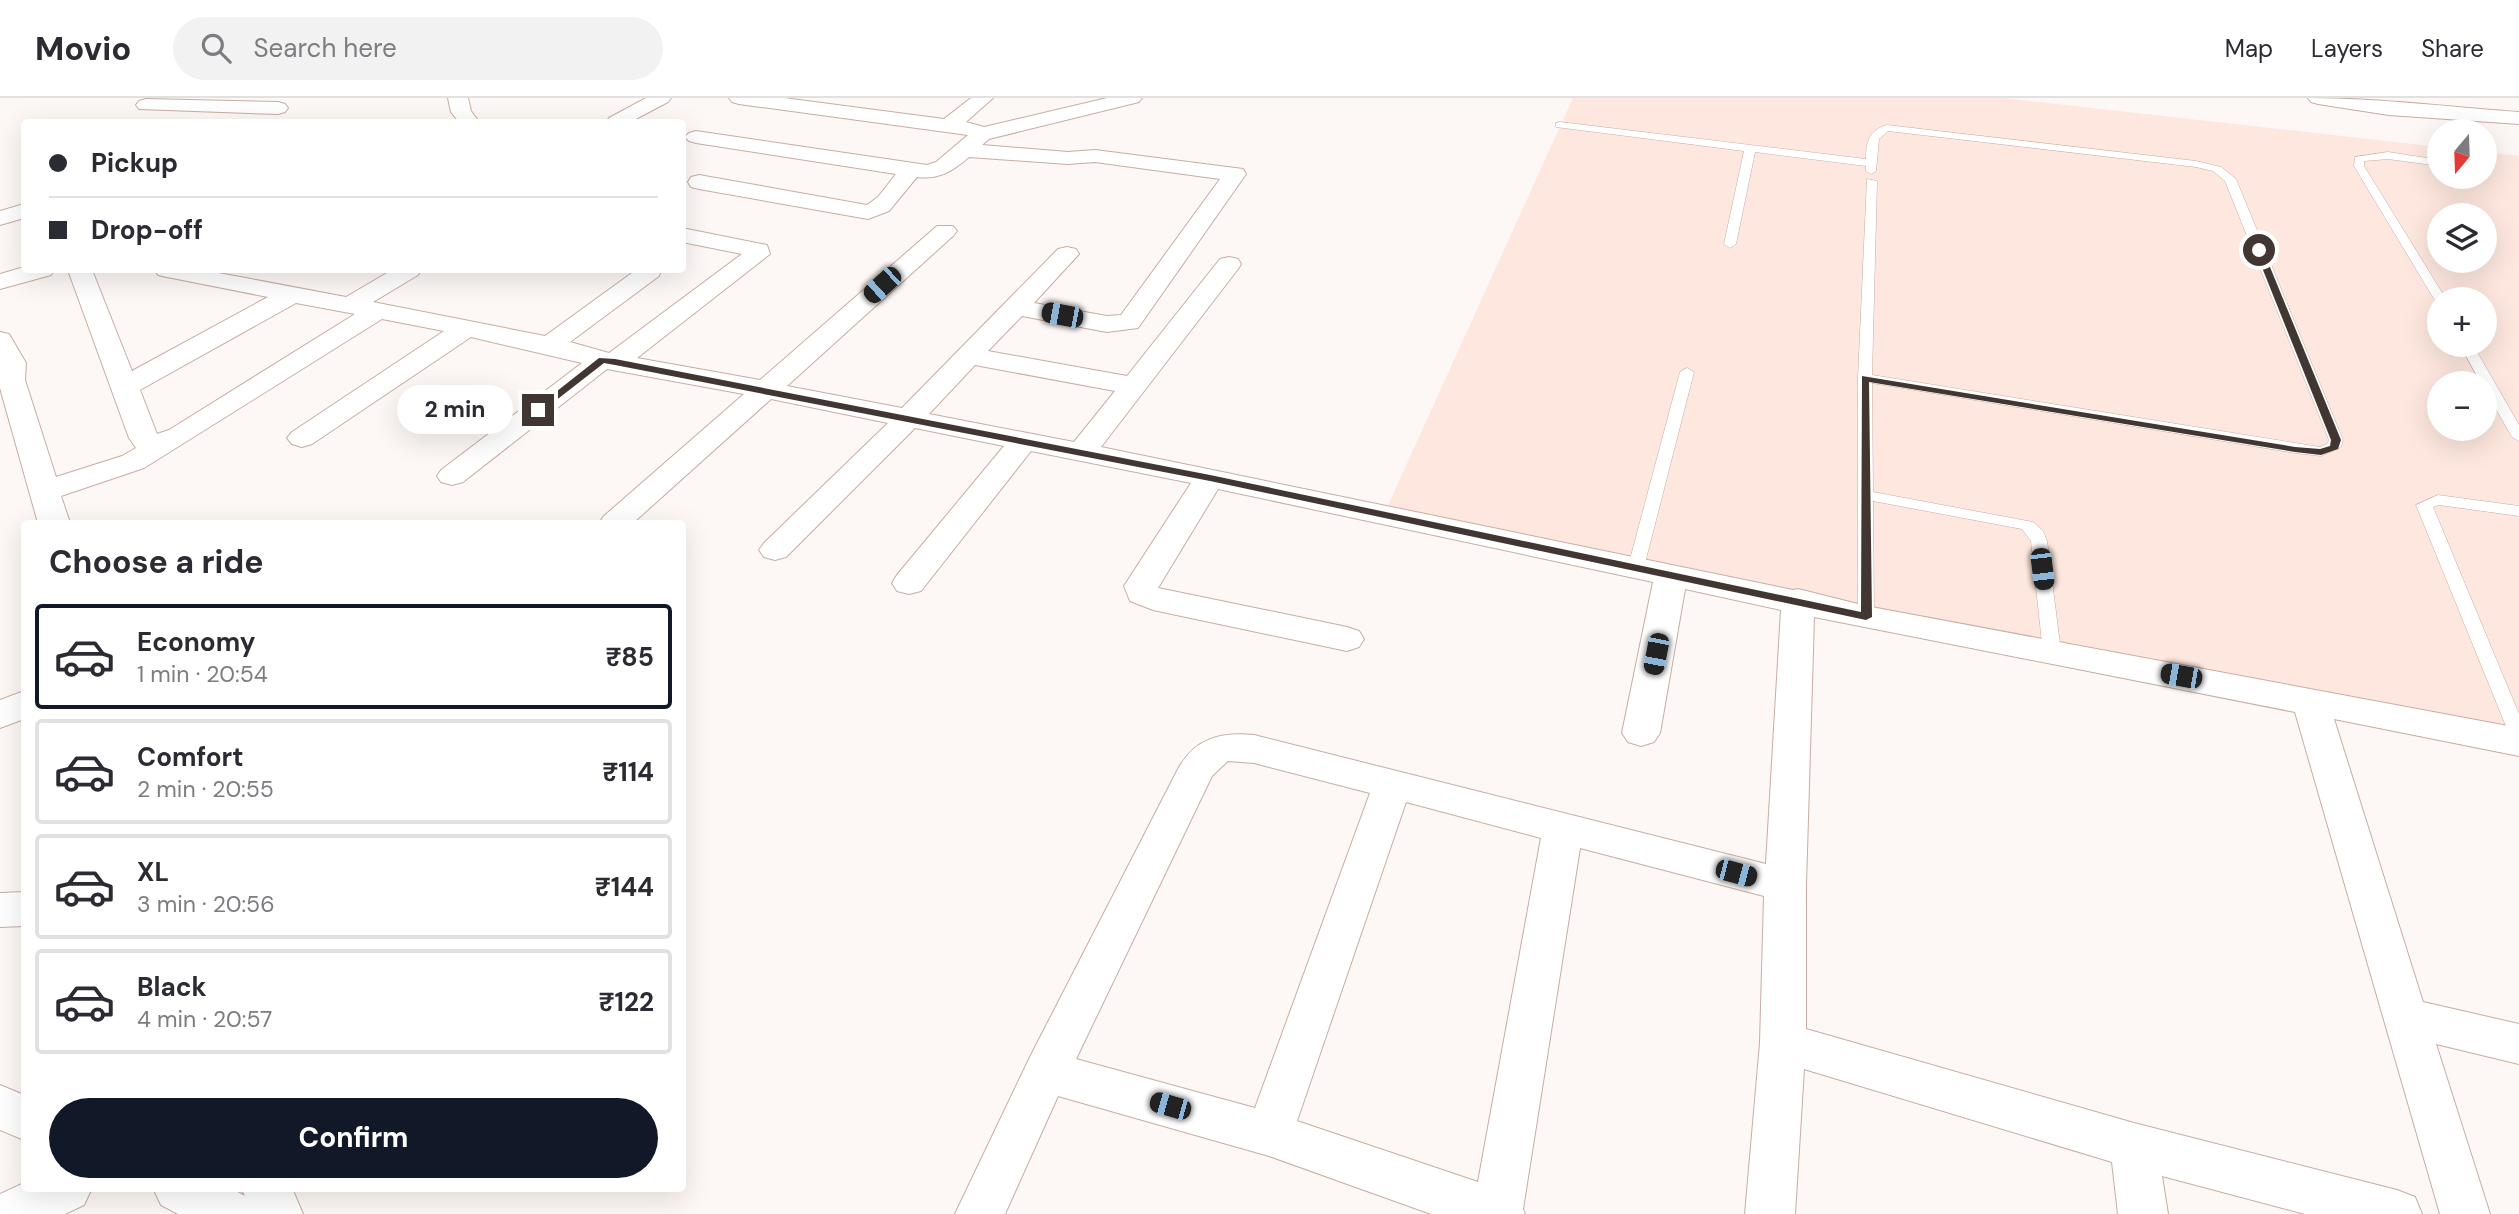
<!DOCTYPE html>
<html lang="en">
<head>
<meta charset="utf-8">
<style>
	:root { --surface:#fff; --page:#f2f2f3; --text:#2b2b33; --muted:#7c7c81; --line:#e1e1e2; --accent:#111827 }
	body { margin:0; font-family:"DM Sans",sans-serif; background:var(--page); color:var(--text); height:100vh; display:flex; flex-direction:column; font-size:26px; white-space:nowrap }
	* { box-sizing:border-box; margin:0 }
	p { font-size:23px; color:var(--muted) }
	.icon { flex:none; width:38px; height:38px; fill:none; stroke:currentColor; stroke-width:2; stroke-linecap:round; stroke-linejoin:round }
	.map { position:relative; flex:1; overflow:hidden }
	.panel { position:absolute; left:21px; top:422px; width:665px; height:672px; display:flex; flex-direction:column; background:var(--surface); border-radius:7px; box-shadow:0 7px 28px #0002 }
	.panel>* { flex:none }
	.top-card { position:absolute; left:21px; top:21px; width:665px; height:154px; border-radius:7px; box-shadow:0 7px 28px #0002; display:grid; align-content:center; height:154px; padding:0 28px; background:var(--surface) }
	.needle { width:46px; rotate:199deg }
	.tools { position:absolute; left:2427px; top:21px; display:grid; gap:14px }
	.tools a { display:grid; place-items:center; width:70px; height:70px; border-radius:50%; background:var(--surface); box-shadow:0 7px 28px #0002; font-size:35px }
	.end { position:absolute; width:32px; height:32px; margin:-16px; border:9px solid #413632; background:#fff; box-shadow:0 0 0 4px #fff }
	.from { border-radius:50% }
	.bubble { position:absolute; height:49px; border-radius:24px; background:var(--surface); box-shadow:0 7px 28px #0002; font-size:23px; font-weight:700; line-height:49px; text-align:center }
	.car { position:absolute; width:21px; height:42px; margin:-21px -10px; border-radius:9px; box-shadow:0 0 5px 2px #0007; background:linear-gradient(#222 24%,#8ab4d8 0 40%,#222 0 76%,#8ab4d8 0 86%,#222 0) }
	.top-card b { display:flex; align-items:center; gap:24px; height:66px; font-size:26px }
	.top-card b+b { border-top:2px solid var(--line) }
	.top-card i { width:18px; height:18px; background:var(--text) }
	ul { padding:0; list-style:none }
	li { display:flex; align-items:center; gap:21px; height:105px; margin:0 14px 10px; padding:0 14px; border:4px solid var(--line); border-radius:7px }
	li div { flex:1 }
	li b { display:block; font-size:26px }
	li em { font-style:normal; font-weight:700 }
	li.selected { border-color:var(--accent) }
	li>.icon { width:63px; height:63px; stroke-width:1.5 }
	h2 { padding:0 28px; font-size:32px; line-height:84px }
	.primary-button { display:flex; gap:14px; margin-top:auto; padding:14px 28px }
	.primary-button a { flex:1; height:80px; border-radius:42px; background:var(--accent); color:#fff; font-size:28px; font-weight:700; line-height:80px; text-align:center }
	header { display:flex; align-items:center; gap:42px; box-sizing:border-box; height:98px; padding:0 35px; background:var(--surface); border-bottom:2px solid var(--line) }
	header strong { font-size:33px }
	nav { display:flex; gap:38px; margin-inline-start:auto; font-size:24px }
	.search { width:490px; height:63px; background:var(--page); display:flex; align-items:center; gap:18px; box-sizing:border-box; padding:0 24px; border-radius:38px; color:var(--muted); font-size:26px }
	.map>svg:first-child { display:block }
	.built { fill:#fde7de; fill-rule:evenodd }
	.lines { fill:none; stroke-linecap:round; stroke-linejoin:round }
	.service-casing { stroke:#c7ada2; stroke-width:1 }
	.minor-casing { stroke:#c7ada2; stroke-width:2 }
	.service { fill:#fff; fill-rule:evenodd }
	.minor { fill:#fff; fill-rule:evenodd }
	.route { fill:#413632 }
</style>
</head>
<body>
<header>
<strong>Movio</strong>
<div class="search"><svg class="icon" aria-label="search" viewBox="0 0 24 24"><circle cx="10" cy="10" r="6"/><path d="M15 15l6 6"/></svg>Search here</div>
<nav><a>Map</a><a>Layers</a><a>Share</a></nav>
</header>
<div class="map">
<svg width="2519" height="1116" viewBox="0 0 2519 1116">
	<rect width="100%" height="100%" fill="#fdf7f5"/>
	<!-- built -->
	<path class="built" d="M 1573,0 L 2003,0 L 2439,49 L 2440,79 L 2485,79 L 2485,54 L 2519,58 L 2519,634 L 1385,414 ZM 2440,117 L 2485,117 L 2485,163 L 2440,163 ZM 2440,201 L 2485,201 L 2485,247 L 2440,247 ZM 2440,285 L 2485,285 L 2485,331 L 2440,331 Z"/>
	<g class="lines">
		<defs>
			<path id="service" d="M 1560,24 L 1866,61 C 1866,44 1869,32 1887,27 L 2196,63 L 2221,69 L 2236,81 L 2343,342 L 2341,349 L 2321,358 L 2295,355 L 1872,285 L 1873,394 L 2033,424 L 2043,433 L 2047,443 L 2061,554 L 2052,560 L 2043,554 L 2031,443 L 2022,431 L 1873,403 L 1874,519 L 1872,523 L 1860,523 L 1858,519 L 1858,280 L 1867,81 L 1877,83 L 1872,277 L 2320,349 L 2327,346 L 2329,342 L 2225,83 L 2213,73 L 2196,69 L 1888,33 L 1879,41 L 1876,73 L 1871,76 L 1866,73 L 1866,68 L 1755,54 L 1736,146 L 1730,150 L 1724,146 L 1744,53 L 1556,29 L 1556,25 Z
				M 2388,54 L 2440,62 L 2440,68 L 2388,61 L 2364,63 L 2364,68 L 2446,201 L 2440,201 L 2440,205 L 2434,201 L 2354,68 L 2355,59 Z
				M 2485,67 L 2490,68 L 2490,72 L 2485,73 Z
				M 2460,247 L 2473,247 L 2519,327 L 2519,343 L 2512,339 L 2485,292 L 2485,285 L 2481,285 Z
				M 1687,270 L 1694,274 L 1644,469 L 1636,474 L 1630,473 L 1628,469 L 1680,274 Z
				M 2438,397 L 2519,408 L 2519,418 L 2439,407 L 2433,409 L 2519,616 L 2519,645 L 2512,643 L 2510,638 L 2416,407 Z"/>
			<path id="minor" d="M 448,0 L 468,0 L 471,13 L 479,24 L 459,24 L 451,14 Z
				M 646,0 L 671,0 L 668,4 L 630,24 L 606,24 L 609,20 Z
				M 729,0 L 784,0 L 944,21 L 971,0 L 993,0 L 966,24 L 984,29 L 1107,0 L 1142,0 L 1139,4 L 989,41 L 982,47 L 1068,54 L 1095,52 L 1243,71 L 1246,76 L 1138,230 L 1107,234 L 1022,218 L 988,253 L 1127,278 L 1220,161 L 1229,159 L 1238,161 L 1241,166 L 1238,171 L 1101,349 L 1793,492 L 1798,491 L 1866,508 L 2519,630 L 2519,658 L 2334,621 L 2423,904 L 2519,926 L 2519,966 L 2436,946 L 2490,1116 L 2440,1116 L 2295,614 L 1814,519 L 1806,787 L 1806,931 L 2134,1025 L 2397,1092 L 2415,1099 L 2422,1116 L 2305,1116 L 2162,1078 L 2168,1116 L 2118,1116 L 2112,1064 L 1804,971 L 1795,1116 L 1745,1116 L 1760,945 L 1764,798 L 1580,750 L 1523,1111 L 1525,1116 L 1431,1116 L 1269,1058 L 1058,998 L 1005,1116 L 955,1116 L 1030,959 L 1178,671 C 1195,640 1221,634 1254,637 L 1766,766 L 1781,512 L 1685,491 L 1660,635 L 1654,644 L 1641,648 L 1628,644 L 1622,635 L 1653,484 L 1218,391 L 1158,490 L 1347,529 L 1359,533 L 1364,541 L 1359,549 L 1347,553 L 1153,512 L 1130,503 L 1124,488 L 1191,385 L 1031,353 L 921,493 L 909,496 L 897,493 L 892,485 L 897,477 L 1004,348 L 915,330 L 786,459 L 775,462 L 764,459 L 759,452 L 764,445 L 888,325 L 771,301 L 633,425 L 599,425 L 604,418 L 744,296 L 607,271 L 463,384 L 452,387 L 441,384 L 437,378 L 441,372 L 582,265 L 471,239 L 312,346 L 302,349 L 292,346 L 287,340 L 292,334 L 444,233 L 382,221 L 144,370 L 61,398 L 70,425 L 38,425 L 0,290 L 0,234 L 9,236 L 26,265 L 25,282 L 56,379 L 122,358 L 136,350 L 129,340 L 68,172 L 92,172 L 132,273 L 268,199 L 167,179 L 158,177 L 155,172 L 203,172 L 346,199 L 392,172 L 421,172 L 418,177 L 373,204 L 545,238 L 636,172 L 661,172 L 659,178 L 570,244 L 609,255 L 742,156 L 682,144 L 682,130 L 767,147 L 770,156 L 637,260 L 760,282 L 937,128 L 953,128 L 957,133 L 953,138 L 787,288 L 902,310 L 1058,151 L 1067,149 L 1076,151 L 1079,156 L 1034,205 L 1107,218 L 1121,217 L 1220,81 L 1095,64 L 1068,66 L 969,59 C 953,73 939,82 917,79 L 889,113 L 868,121 L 699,91 L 691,89 L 688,84 L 691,79 L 699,77 L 867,107 L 878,99 L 896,76 L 696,45 L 689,43 L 685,39 L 689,35 L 696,33 L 927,67 L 936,64 L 968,37 L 739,6 L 732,4 ZM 296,205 L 355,216 L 169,332 L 157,336 L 140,292 ZM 975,267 L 1115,293 L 1074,344 L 929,316 ZM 1228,663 L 1254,665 L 1370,695 L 1255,1010 L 1076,961 L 1212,678 ZM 1406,704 L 1541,740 L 1478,1084 L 1297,1023 Z
				M 2308,0 C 2378,0 2449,9 2519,14 L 2519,26 L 2389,17 L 2318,6 L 2311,4 Z
				M 146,1 L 278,4 L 285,6 L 288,10 L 285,14 L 278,16 L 139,11 L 136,7 L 139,3 Z
				M 24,106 L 24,120 L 0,127 L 0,113 Z
				M 24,169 L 24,172 L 54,172 L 51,177 L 0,191 L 0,176 Z
				M 24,593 L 24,621 L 0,630 L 0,602 Z
				M 24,794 L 24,828 L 0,829 L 0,795 Z
				M 0,987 L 24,997 L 24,1042 L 0,1032 Z
				M 24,1085 L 24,1090 L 92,1090 L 84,1107 L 65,1116 L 0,1116 L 0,1096 Z
				M 153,1090 L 230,1090 L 245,1098 L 241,1090 L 292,1090 L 303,1116 L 178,1116 L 161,1107 Z"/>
		</defs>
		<!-- service casing -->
		<use href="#service" class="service-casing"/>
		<!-- minor casing -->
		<use href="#minor" class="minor-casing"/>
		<!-- service -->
		<use href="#service" class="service"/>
		<!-- minor -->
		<use href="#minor" class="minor"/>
	</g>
	<!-- route -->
	<path class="route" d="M 2259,150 L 2263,152 L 2341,342 L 2338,351 L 2321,357 L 2295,354 L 1869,284 L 1872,519 L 1866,522 L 1210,383 L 615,267 L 604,265 L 541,314 L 533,312 L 599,260 L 615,261 L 1210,377 L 1861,514 L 1862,278 L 2295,349 L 2320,351 L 2330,348 L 2331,342 L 2255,152 Z"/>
</svg>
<div class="tools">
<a><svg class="needle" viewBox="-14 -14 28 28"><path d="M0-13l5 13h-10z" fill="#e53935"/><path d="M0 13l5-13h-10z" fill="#7c7c81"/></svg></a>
<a><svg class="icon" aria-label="layers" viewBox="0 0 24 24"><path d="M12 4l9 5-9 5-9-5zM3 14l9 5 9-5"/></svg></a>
<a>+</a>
<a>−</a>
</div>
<i class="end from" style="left:2259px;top:152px"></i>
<i class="end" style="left:538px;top:312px"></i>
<div class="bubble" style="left:397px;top:287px;width:116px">2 min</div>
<i class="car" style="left:882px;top:187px;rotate:228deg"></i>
<i class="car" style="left:1062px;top:217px;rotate:281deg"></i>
<i class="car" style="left:2042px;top:471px;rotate:173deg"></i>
<i class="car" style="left:1656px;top:556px;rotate:191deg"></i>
<i class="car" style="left:2181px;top:578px;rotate:280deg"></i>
<i class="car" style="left:1736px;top:775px;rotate:105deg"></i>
<i class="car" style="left:1170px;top:1008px;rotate:286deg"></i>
<div class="top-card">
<b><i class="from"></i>Pickup</b>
<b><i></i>Drop-off</b>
</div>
<section class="panel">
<h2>Choose a ride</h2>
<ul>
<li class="selected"><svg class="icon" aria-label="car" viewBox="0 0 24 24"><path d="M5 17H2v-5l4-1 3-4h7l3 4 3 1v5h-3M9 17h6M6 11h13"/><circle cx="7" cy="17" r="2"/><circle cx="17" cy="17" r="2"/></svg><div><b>Economy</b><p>1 min · 20:54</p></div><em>₹85</em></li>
<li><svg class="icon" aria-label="car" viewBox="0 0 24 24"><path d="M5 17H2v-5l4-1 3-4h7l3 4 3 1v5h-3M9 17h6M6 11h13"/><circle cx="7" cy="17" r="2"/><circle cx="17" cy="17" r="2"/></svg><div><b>Comfort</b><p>2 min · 20:55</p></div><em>₹114</em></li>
<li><svg class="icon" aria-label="car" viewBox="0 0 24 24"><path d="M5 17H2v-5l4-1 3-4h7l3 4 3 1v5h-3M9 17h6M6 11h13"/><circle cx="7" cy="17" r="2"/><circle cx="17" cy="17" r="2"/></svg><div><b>XL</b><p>3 min · 20:56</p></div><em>₹144</em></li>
<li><svg class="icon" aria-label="car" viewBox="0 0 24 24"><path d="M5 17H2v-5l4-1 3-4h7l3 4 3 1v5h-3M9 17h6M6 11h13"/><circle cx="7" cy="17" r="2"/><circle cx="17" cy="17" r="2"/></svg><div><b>Black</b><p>4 min · 20:57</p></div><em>₹122</em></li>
</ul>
<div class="primary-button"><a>Confirm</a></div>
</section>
</div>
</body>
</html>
